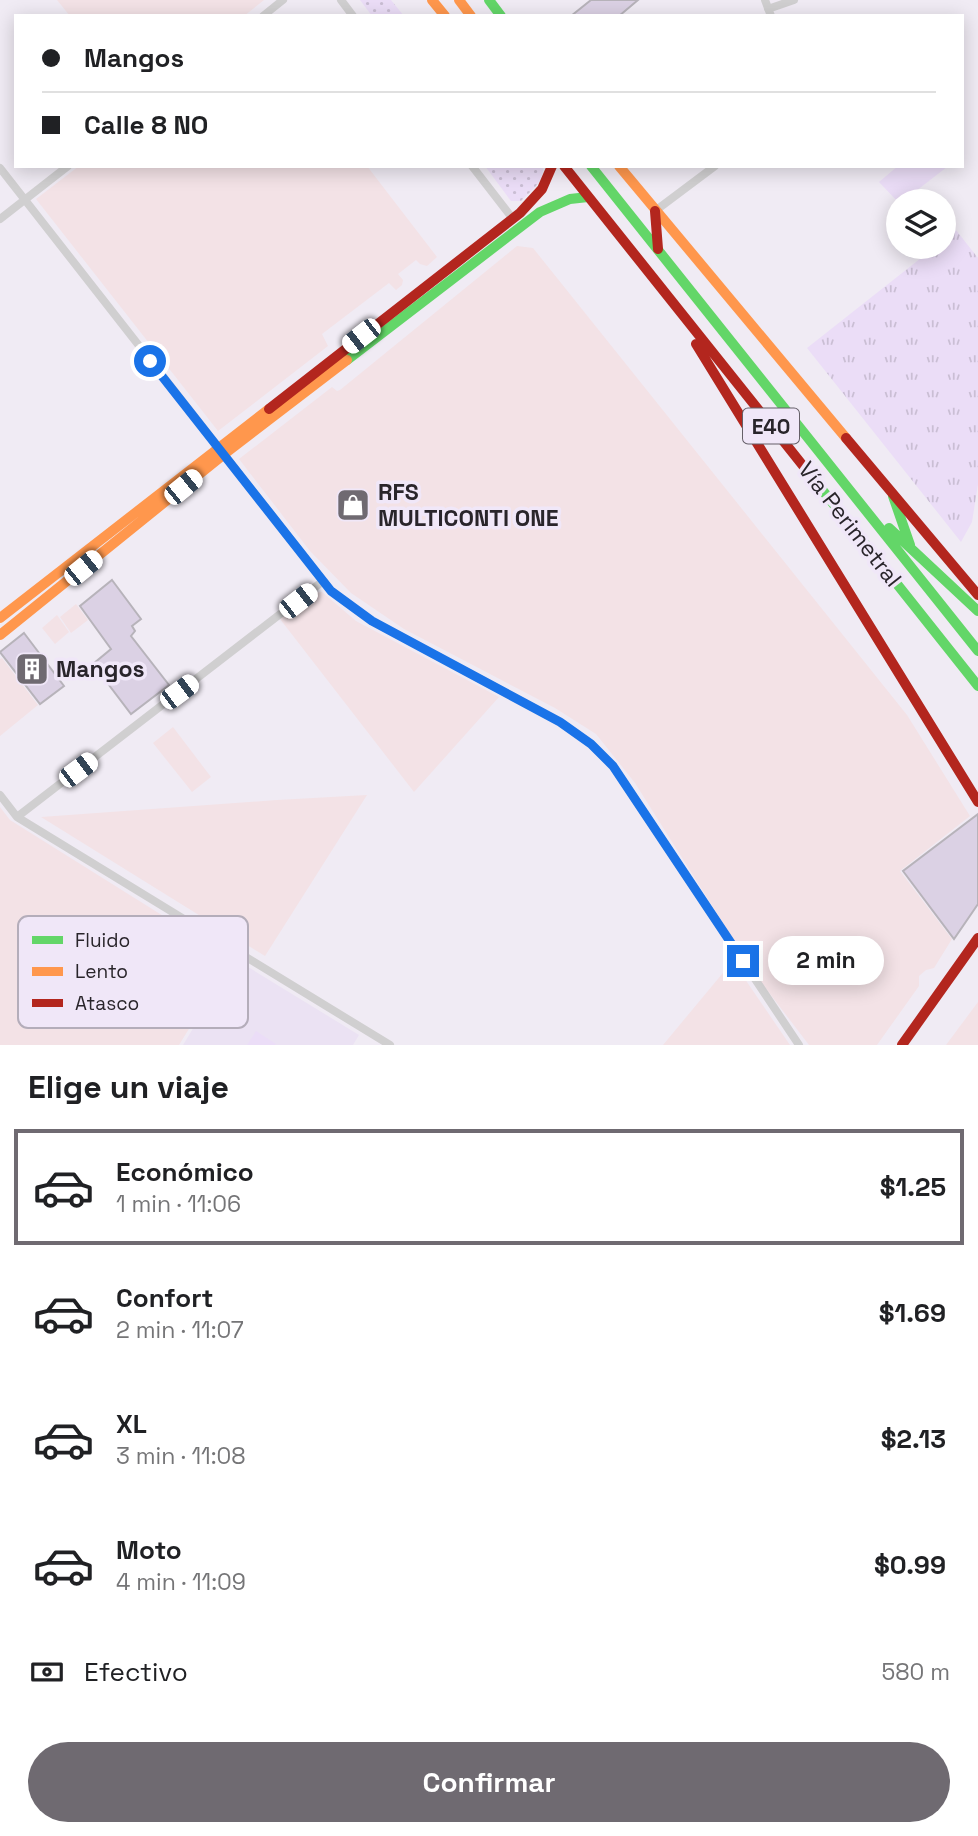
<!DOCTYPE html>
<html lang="es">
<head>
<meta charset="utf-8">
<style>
	:root { --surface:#fff; --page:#f2f2f2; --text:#202124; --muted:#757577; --line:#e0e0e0; --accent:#6f6a71 }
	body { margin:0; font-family:"Space Grotesk",sans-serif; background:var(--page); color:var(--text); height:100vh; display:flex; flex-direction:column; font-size:26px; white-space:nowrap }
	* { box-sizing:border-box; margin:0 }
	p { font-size:23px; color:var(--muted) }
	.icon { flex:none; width:38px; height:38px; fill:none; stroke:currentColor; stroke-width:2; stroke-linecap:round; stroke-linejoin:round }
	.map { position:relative; height:1045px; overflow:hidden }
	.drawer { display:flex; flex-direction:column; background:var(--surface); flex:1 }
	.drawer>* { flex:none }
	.hud { position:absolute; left:14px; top:14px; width:950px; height:154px; border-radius:0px; box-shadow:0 4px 18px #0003; display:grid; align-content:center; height:154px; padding:0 28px; background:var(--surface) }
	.fabs { position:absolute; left:886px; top:189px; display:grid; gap:14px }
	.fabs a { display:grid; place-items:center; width:70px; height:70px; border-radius:50%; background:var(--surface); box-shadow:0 4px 18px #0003; font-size:35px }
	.end { position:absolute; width:32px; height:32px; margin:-16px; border:9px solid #1a73e8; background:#fff; box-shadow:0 0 0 4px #fff }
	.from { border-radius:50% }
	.bubble { position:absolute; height:49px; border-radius:24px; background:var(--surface); box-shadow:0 4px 18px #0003; font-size:23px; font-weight:600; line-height:49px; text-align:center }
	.car { position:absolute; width:21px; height:42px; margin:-21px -10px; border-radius:9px; box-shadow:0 0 5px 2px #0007; background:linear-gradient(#fff 24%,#345 0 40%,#fff 0 76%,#345 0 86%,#fff 0) }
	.hud b { display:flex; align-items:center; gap:24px; height:66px; font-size:26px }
	.hud b+b { border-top:2px solid var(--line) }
	.hud i { width:18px; height:18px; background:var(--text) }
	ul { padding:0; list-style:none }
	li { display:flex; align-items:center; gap:21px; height:116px; margin:0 14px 10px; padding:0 14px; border:4px solid transparent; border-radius:0px }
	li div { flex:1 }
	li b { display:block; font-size:26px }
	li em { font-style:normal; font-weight:600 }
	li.selected { border-color:var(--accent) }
	li>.icon { width:63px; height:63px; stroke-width:1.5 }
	h2 { padding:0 28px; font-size:32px; line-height:84px }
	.pay { display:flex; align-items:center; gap:18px; height:77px; padding:0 28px; font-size:26px }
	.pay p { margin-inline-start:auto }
	.primary-button { display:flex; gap:14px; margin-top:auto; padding:14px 28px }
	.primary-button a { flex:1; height:80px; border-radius:42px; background:var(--accent); color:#fff; font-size:28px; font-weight:600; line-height:80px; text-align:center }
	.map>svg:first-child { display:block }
	.built { fill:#ebe2f3 }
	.industrial { fill:#f3e2e6 }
	.grass { fill:url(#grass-dots) }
	.park { fill:url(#park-tufts) }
	.pitch { fill:#ebddf7 }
	.building { fill:#dbd1e4; stroke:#b7b3ba; stroke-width:2 }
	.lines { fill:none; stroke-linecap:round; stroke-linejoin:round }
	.street { stroke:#d0cfd0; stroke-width:8 }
	.fast { stroke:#63d668; stroke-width:10 }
	.slow { stroke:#ff974d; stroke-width:10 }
	.jam { stroke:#b3261e; stroke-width:10 }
	.route { stroke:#1a73e8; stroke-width:9 }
	.labels { text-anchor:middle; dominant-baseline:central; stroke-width:7; stroke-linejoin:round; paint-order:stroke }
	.shield { fill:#f0e7f8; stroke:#655f68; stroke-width:2 }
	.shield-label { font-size:21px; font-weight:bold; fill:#29252b }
	.poi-label { font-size:23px; font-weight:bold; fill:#29252b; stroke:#f0e7f8; text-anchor:start }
	.street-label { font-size:23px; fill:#29252b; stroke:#f0e7f8 }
	.key { fill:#f0e7f8; stroke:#b4adba; stroke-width:2 }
	.key-label { font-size:19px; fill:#29252b }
</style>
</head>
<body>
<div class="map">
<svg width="978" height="1045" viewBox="0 0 978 1045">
	<defs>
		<pattern id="grass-dots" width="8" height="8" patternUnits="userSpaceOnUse" patternTransform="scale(1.75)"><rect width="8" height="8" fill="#ebddf7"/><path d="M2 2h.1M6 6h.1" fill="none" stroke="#cabed4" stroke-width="1.8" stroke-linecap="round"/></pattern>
		<pattern id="park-tufts" width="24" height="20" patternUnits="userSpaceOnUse" patternTransform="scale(1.75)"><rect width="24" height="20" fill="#ebddf7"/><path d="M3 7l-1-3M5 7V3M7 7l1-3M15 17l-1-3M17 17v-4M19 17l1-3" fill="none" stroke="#cabed4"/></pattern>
	</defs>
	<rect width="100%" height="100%" fill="#f0ebf4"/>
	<!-- built -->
	<path class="built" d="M 235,959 L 359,1035 L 353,1045 L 183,1045 Z"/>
	<!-- industrial -->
	<path class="industrial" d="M 57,0 L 264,0 L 244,16 L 70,16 Z
		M 79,166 L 367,166 L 437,257 L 427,266 L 420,264 L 416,260 L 398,274 L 403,280 L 402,285 L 396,290 L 389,283 L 322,334 L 328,346 L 218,431 L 36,199 Z
		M 517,246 L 533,248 L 907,715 L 970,816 L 900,871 L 952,939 L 934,968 L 926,970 L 919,976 L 919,986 L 877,1045 L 809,1045 L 757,977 L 635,783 L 596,734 L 555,708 L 404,629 L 351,593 L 310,551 L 239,459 L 332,387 L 337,391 L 340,390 Z
		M 322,592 L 356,621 L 499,697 L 414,792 L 280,619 L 313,593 Z
		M 76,604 L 88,620 L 71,633 L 60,617 Z
		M 57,615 L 69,632 L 55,644 L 42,628 Z
		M 2,658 L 38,705 L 0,736 L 0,659 Z
		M 173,727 L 211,777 L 192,792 L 153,743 Z
		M 367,795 L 265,956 L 41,817 L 277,800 Z
		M 0,807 L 10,820 L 232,959 L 179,1045 L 0,1045 Z
		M 734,963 L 790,1045 L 663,1045 L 727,968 Z
		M 978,1002 L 978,1045 L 946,1045 Z"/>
	<!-- grass -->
	<path class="grass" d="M 360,0 L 391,0 L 404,16 L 372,16 Z
		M 485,166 L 543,166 C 544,182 532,190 521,201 L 511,201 Z"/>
	<!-- park -->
	<path class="park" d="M 956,230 L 978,258 L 978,484 L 972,522 L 961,542 L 807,348 L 935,247 L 943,247 L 943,240 Z"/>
	<!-- pitch -->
	<path class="pitch" d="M 898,166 L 947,166 L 947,167 L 903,201 L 898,202 L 879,182 Z
		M 256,1031 L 276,1044 L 275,1045 L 247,1045 Z"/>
	<!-- building -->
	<path class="building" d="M 591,0 L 638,0 L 619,16 L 571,16 Z
		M 112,580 L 141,619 L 132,626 L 135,631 L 131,636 L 169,685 L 131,714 L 93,664 L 111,649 L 80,606 Z
		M 24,633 L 64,686 L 40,704 L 0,652 Z
		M 978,814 L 978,904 L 954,939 L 903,871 Z"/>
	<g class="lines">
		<!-- street -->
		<path class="street" d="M 341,0 L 353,16
			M 765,0 L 771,16
			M 768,9 L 794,0
			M 263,16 L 283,0
			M 472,166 L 513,219
			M 0,168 L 331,591 L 372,621 L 560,722 L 591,744 L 613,766 L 799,1045
			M 655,211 L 715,166
			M 0,219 L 68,166
			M 0,795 L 17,817 L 390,1045
			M 17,817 L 323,581"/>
		<!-- fast -->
		<path class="fast" d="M 489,0 L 501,16
			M 591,166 L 978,651
			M 347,360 L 540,212 L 570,199 L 588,197
			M 808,472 L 978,686
			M 893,496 L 910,545
			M 889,528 L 978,611"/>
		<!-- slow -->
		<path class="slow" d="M 432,0 L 445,16
			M 459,0 L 471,16
			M 619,166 L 846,438
			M 0,618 L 269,409
			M 0,635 L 223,455 L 347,360"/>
		<!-- jam -->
		<path class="jam" d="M 564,166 L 808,472
			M 655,211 L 658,249
			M 696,344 L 978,802
			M 269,409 L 520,213 L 542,189 L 552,166
			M 846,438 L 978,595
			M 902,1045 L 978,938"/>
	</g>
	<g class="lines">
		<!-- route -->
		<path class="route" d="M 150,361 L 331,591 L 372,621 L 560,722 L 591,744 L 613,766 L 743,961"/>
	</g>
	<!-- icons -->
	<defs>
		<symbol id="shop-square" viewBox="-11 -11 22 22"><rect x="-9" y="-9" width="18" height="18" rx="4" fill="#6f6a71" stroke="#f0e7f8"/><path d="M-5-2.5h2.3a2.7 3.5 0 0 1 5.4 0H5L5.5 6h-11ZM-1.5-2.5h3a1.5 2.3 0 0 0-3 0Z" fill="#fff"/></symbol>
		<symbol id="building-square" viewBox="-11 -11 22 22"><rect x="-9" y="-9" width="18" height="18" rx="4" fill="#6f6a71" stroke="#f0e7f8"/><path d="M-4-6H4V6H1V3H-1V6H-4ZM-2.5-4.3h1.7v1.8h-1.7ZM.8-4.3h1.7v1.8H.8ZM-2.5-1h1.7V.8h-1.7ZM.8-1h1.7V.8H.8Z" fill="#fff"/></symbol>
	</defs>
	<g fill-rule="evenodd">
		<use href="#shop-square" x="334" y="486" width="38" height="38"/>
		<use href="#building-square" x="13" y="650" width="38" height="38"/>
	</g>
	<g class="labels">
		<!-- shield labels -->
		<rect class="shield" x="743" y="408.5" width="56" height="35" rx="5"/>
		<g class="shield-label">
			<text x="771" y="426">E40</text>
		</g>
		<!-- poi labels -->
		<g class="poi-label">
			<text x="378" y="492">RFS<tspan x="378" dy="26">MULTICONTI ONE</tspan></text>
			<text x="56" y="669">Mangos</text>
		</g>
		<!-- street labels -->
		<g class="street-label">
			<text transform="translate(850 524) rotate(52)">Vía Perimetral</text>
		</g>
	</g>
	<!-- legend -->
	<rect x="18" y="916" width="230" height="112" rx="10" class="key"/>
	<rect x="32" y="936" width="31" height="8" fill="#63d668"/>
	<rect x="32" y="967" width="31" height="9" fill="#ff974d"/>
	<rect x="32" y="999" width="31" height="8" fill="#b3261e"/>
	<g class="key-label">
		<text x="75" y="947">Fluido</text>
		<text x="75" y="978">Lento</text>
		<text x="75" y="1010">Atasco</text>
	</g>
</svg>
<div class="fabs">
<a><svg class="icon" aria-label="layers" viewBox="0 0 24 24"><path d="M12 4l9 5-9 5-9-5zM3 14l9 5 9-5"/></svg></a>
</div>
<i class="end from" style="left:150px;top:361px"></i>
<i class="end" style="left:743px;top:961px"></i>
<div class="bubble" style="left:768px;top:936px;width:116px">2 min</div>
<i class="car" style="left:361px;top:336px;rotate:232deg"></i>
<i class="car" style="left:183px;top:487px;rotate:51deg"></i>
<i class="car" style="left:83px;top:568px;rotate:51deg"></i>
<i class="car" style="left:298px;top:601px;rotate:52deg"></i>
<i class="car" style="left:179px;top:692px;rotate:53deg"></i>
<i class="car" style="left:78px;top:770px;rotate:53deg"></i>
<div class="hud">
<b><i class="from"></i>Mangos</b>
<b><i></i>Calle 8 NO</b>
</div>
</div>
<section class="drawer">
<h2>Elige un viaje</h2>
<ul>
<li class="selected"><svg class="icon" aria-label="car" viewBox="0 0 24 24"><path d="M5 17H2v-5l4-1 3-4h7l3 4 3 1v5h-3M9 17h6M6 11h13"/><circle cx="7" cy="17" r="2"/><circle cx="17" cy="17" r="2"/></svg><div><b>Económico</b><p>1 min · 11:06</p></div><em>$1.25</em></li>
<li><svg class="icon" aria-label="car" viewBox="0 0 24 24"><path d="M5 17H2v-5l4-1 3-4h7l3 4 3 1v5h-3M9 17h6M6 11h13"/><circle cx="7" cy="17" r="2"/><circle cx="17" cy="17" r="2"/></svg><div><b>Confort</b><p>2 min · 11:07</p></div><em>$1.69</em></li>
<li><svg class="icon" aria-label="car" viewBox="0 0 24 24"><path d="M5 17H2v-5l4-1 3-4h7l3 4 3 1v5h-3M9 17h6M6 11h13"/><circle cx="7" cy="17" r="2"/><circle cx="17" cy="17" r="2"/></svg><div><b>XL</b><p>3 min · 11:08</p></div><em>$2.13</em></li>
<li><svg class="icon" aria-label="car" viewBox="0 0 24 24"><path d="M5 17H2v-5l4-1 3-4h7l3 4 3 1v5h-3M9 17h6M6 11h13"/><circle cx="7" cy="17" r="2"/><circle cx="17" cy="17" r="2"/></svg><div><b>Moto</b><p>4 min · 11:09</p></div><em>$0.99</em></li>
</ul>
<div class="pay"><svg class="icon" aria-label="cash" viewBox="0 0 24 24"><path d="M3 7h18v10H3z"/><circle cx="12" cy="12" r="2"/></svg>Efectivo<p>580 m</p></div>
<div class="primary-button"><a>Confirmar</a></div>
</section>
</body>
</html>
